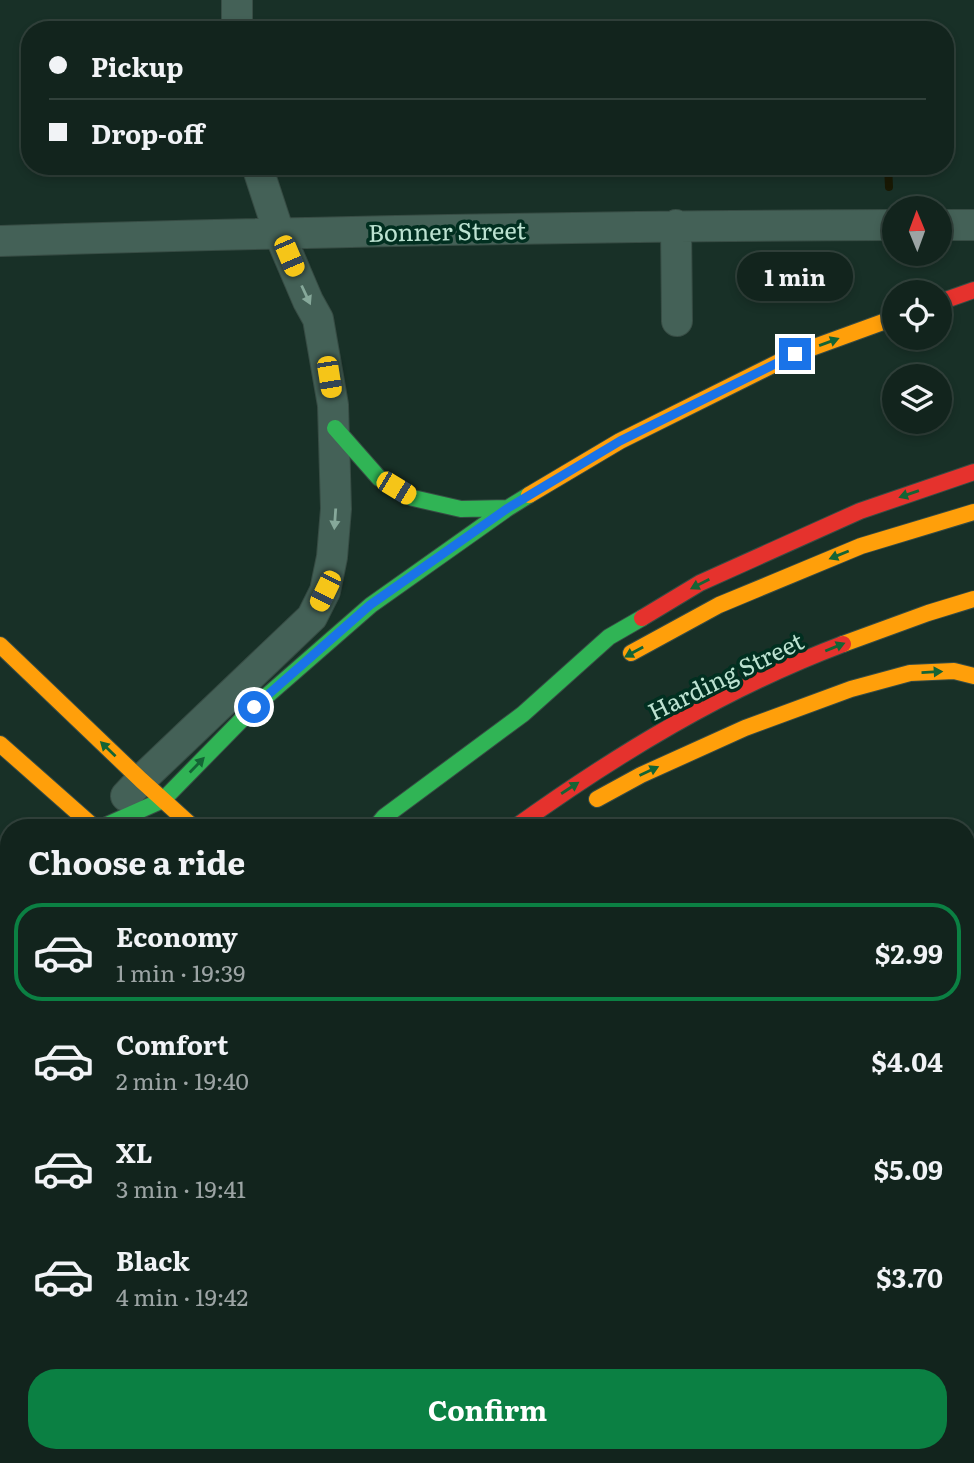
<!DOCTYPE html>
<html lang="en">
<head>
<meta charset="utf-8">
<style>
	:root { --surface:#12241d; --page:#1b2c26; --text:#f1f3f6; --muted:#9ca4a4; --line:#31413b; --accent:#0b8043 }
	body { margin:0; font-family:Literata,serif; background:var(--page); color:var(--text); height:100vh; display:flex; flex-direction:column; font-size:26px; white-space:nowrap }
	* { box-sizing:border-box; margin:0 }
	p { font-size:23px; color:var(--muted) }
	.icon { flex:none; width:38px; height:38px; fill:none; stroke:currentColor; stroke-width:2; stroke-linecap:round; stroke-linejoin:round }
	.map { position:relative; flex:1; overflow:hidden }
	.sheet { position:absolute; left:0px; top:819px; width:975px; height:644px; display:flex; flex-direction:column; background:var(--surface); border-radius:28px 28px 0 0; box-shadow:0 4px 10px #0003,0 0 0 2px var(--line) }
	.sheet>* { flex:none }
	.hud { position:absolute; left:21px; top:21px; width:933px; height:154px; border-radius:28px; box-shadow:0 4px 10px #0003,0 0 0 2px var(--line); display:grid; align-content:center; height:154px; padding:0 28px; background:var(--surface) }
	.needle { width:46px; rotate:359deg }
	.buttons { position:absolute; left:882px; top:196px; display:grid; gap:14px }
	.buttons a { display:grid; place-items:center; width:70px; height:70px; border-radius:50%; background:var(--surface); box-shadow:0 4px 10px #0003,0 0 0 2px var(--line); font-size:35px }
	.end { position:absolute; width:32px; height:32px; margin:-16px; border:9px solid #1a73e8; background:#fff; box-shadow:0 0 0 4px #fff }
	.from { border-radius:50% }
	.bubble { position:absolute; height:49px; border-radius:24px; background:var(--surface); box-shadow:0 4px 10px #0003,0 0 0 2px var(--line); font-size:23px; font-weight:700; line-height:49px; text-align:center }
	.car { position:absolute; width:21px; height:42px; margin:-21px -10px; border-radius:9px; box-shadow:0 0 5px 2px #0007; background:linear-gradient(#f5c518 24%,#345 0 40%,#f5c518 0 76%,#345 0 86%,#f5c518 0) }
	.hud b { display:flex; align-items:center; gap:24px; height:66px; font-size:26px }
	.hud b+b { border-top:2px solid var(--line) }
	.hud i { width:18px; height:18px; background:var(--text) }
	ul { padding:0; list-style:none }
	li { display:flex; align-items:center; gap:21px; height:98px; margin:0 14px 10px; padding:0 14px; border:4px solid transparent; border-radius:28px }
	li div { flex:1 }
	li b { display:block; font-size:26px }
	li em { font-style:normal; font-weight:700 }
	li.on { border-color:var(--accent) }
	li>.icon { width:63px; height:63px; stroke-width:1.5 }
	h2 { padding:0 28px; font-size:32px; line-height:84px }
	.action { display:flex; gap:14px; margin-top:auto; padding:14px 28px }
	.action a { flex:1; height:80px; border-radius:28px; background:var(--accent); color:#fff; font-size:28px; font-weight:700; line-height:80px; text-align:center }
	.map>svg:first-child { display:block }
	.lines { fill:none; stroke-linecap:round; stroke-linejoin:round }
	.stream { stroke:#191904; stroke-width:8 }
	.street-casing { stroke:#374c44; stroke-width:32 }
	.fast-casing { stroke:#374c44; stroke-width:18 }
	.slow-casing { stroke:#374c44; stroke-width:18 }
	.jam-casing { stroke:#374c44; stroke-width:18 }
	.street { stroke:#446157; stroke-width:30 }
	.fast { stroke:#30b455; stroke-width:16 }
	.slow { stroke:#ff9f0a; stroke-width:16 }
	.jam { stroke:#e5322d; stroke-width:16 }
	.oneway { fill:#86a89a }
	.oneway2 { fill:#146435 }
	.route { stroke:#1a73e8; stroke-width:9 }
	.labels { text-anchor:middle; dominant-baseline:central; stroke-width:7; stroke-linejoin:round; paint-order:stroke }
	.street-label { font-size:24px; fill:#bce2d1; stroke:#012f20 }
</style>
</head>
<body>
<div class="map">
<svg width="974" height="1463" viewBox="0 0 974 1463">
	<rect width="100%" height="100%" fill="#183027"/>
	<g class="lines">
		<!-- stream -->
		<path class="stream" d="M 888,166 L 889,187"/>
		<defs>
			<path id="street" d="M 237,0 L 237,30
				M 676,225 L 677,321
				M 940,225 L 974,225
				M 0,241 C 298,232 596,226 894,225
				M 126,796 L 141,780 L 312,617 L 325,591 L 332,557 L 336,509 L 333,405 L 318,319 L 308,301 L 279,233 L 257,166
				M 0,965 L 9,953
				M 966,1238 L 974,1238
				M 684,1454 L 684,1463
				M 344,1463 L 344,1454"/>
			<path id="fast" d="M 335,428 L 379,478 L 413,498 L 461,509 L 508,508
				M 100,828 L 163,800 L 254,707 L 371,605 L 508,508 L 529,495
				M 375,828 L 384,817 L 523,714 L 609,637 L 642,618
				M 966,905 L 974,901
				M 823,1454 L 833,1463"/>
			<path id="slow" d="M 529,495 L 620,441 L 795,354 L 894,318
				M 843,644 L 928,613 L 974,599
				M 0,645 L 141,780 L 194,828
				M 631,653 L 719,605 L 861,546 L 974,512
				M 0,744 L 95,828
				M 597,799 L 641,775 L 745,728 L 851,689 L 910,673 L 954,671 L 974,676
				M 0,1322 L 9,1303
				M 39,1463 L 43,1454"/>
			<path id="jam" d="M 940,302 L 974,290
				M 642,618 L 700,583 L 860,511 L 974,472
				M 514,828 C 617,754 724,689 843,644
				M 919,1454 L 929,1463"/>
		</defs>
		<!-- street casing -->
		<use href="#street" class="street-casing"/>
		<!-- fast casing -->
		<use href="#fast" class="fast-casing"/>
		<!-- slow casing -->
		<use href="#slow" class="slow-casing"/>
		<!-- jam casing -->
		<use href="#jam" class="jam-casing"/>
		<!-- street -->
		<use href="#street" class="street"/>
		<!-- fast -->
		<use href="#fast" class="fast"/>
		<!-- slow -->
		<use href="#slow" class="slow"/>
		<!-- jam -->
		<use href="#jam" class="jam"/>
	</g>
	<!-- one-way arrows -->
	<defs><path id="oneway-solid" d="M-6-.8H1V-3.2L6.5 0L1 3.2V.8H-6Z" transform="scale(1.75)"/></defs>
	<g class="oneway">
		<use href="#oneway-solid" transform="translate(306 295) rotate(65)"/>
		<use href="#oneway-solid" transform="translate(335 519) rotate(94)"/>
	</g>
	<g class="oneway2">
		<use href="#oneway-solid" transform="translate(829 342) rotate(-20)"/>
		<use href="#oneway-solid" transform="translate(909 494) rotate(161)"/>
		<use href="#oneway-solid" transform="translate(839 555) rotate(158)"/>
		<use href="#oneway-solid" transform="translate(700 584) rotate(153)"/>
		<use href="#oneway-solid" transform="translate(835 647) rotate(-22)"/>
		<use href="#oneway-solid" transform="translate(634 652) rotate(151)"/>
		<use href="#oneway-solid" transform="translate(932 672) rotate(-3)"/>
		<use href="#oneway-solid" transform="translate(108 749) rotate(-136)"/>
		<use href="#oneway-solid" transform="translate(197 765) rotate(-46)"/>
		<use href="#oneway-solid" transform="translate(649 771) rotate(-25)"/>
		<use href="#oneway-solid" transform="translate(570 788) rotate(-33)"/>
	</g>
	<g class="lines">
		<!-- route -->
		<path class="route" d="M 254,707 L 370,605 L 508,508 L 620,441 L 795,354"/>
	</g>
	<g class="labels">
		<!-- street labels -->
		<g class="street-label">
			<text transform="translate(447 230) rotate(-1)">Bonner Street</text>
			<text transform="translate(725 675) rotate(-26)">Harding Street</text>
		</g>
	</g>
</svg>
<div class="buttons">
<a><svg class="needle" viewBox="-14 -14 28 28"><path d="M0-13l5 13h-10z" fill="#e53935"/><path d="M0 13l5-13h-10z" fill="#9ca4a4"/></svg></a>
<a><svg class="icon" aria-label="locate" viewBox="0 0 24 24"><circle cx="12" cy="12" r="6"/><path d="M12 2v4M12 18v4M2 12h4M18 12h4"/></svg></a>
<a><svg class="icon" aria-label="layers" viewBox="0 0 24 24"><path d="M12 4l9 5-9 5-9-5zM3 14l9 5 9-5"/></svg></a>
</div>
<i class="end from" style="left:254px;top:707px"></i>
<i class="end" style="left:795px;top:354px"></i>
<div class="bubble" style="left:737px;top:252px;width:116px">1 min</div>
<i class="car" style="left:289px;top:256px;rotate:157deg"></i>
<i class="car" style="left:329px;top:377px;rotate:171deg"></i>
<i class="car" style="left:396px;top:488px;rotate:121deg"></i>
<i class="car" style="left:325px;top:591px;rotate:206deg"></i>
<div class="hud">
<b><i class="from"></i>Pickup</b>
<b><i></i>Drop-off</b>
</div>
<section class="sheet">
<h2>Choose a ride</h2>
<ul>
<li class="on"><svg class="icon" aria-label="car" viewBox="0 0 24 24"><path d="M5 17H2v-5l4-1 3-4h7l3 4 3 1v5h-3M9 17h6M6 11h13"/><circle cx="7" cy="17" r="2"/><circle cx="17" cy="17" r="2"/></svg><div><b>Economy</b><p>1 min · 19:39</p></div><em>$2.99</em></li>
<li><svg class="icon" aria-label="car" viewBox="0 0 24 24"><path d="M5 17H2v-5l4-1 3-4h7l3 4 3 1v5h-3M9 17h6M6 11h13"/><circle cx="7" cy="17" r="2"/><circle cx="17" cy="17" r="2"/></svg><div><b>Comfort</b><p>2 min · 19:40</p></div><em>$4.04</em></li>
<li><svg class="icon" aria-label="car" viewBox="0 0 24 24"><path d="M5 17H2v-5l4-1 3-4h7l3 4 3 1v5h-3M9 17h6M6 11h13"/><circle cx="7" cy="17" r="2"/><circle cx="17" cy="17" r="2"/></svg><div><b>XL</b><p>3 min · 19:41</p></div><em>$5.09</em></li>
<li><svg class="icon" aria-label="car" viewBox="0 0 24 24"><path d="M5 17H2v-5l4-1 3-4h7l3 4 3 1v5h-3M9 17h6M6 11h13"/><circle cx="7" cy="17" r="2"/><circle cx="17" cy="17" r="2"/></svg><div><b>Black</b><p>4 min · 19:42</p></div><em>$3.70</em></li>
</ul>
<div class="action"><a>Confirm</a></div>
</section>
</div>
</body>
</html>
